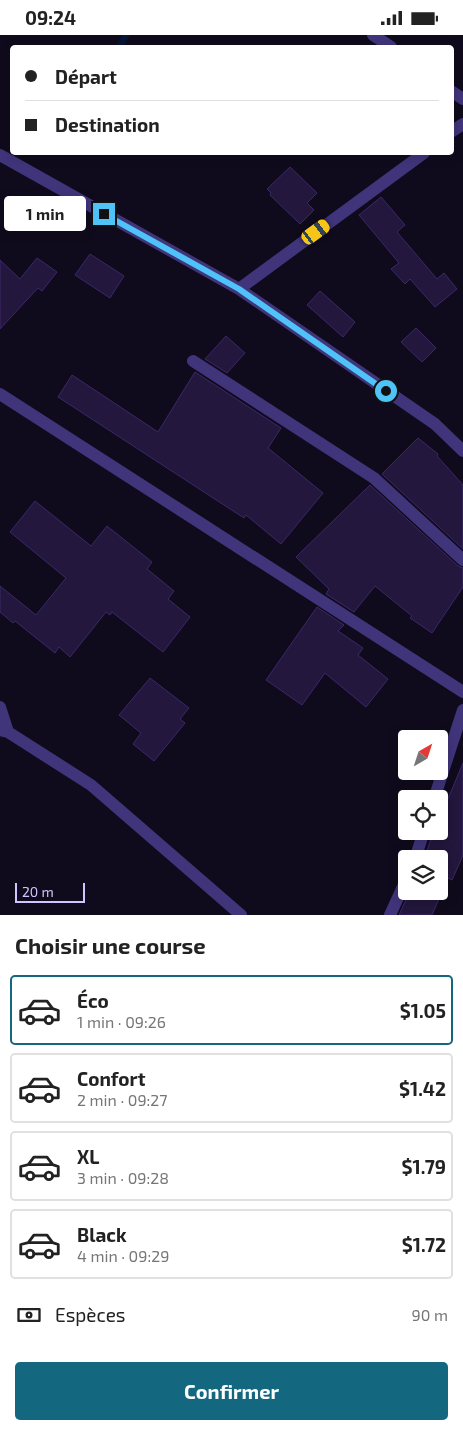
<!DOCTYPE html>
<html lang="fr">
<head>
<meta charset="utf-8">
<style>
	:root { --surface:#fff; --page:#f2f2f2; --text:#222; --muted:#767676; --line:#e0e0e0; --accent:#13687f }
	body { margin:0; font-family:"Exo 2",sans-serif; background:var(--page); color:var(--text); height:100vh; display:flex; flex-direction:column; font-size:19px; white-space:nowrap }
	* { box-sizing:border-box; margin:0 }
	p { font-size:16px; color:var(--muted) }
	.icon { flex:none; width:28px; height:28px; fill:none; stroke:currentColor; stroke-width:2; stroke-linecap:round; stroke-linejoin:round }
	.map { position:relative; height:880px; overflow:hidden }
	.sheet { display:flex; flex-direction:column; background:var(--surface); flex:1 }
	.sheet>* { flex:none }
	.banner { position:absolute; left:10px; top:10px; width:444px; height:110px; border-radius:5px; box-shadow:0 2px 12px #0003; display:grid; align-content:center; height:110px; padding:0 15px; background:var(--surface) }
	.needle { width:32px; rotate:39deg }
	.fabs { position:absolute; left:398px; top:695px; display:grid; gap:10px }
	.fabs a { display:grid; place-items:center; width:50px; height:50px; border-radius:5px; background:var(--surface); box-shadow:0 2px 12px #0003; font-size:25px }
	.scale { position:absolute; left:15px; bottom:12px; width:70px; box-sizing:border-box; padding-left:5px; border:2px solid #d2c5ff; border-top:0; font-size:14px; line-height:18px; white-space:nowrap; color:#d2c5ff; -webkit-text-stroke:4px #100b1c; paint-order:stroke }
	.end { position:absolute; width:22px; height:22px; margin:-11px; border:6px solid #4fc3f7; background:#111; box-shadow:0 0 0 2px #111 }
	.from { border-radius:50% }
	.bubble { position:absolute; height:35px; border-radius:5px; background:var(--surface); box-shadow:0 2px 12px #0003; font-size:16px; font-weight:700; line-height:35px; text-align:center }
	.car { position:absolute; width:15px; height:30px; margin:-15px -8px; border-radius:6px; box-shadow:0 0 4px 1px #0007; background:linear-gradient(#f5c518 24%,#345 0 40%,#f5c518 0 76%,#345 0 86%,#f5c518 0) }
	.banner b { display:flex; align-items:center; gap:18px; height:48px; font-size:19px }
	.banner b+b { border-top:1px solid var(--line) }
	.banner i { width:12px; height:12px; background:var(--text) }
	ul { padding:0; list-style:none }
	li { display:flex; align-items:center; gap:15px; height:70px; margin:0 10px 8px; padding:0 5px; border:2px solid var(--line); border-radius:5px }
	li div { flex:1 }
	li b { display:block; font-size:19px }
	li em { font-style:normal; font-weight:700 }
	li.selected { border-color:var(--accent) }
	li>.icon { width:45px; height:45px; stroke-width:1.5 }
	h2 { padding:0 15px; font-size:22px; line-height:60px }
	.pay { display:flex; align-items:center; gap:12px; height:55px; padding:0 15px; font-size:19px }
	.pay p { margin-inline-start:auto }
	.primary-button { display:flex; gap:10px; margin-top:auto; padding:10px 15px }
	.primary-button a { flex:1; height:58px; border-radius:5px; background:var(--accent); color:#fff; font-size:20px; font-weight:700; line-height:58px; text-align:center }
	.status { display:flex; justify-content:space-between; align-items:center; height:35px; padding:0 25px; background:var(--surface); direction:ltr }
	.status svg { height:14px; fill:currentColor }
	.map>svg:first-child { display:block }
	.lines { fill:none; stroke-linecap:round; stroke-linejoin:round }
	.stream { stroke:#081438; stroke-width:7 }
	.building { fill:#23173d; stroke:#3c2869 }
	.minor { stroke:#40357b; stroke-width:12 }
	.route { stroke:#4fc3f7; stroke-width:6 }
</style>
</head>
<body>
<div class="status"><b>09:24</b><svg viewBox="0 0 49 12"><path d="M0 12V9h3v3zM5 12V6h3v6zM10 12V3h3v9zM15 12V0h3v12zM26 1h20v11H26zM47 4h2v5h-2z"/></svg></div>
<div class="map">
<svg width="463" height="880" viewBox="0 0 463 880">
	<rect width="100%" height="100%" fill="#100b1c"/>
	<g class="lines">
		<!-- stream -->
		<path class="stream" d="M 119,12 L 126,0"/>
	</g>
	<!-- building -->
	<path class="building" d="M 290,132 L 317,158 L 307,168 L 314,175 L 300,189 L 270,160 L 271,158 L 267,154 Z
		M 381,162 L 405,190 L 397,197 L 437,244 L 444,238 L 457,254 L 435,272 L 410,244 L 405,249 L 391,234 L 399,228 L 359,180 Z
		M 90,219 L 124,241 L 110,263 L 75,240 Z
		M 37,223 L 57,237 L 42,256 L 38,253 L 0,294 L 0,225 L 20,244 Z
		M 320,256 L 355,287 L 343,302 L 307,270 Z
		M 416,293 L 436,313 L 422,327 L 401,307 Z
		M 226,301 L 245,318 L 227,338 L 205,324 Z
		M 195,337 L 281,393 L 268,413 L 323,458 L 281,509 L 246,480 L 244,483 L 58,362 L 72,340 L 158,397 Z
		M 418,403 L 438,419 L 437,421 L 463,450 L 463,514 L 382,439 Z
		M 370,450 L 458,531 L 463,533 L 463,552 L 432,598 L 410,583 L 412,581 L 375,551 L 354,577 L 326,559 L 329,554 L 296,522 Z
		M 35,466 L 91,511 L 107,491 L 152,527 L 147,534 L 174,556 L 168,564 L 190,582 L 163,617 L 112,577 L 110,580 L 106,577 L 70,622 L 59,612 L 55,618 L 15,586 L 13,588 L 0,577 L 0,551 L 36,580 L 66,543 L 10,497 Z
		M 317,572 L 344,590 L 338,596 L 363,613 L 358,620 L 388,644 L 366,672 L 325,638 L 302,670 L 266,645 Z
		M 150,643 L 189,673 L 180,684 L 185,688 L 154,726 L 133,709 L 141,698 L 119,680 Z
		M 463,728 L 463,820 L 452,845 L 448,843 L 432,880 L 399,880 L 410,856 L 439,856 L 439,824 L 424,824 L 434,796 L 439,796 L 439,785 Z"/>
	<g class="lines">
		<!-- minor -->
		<path class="minor" d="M 373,0 L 391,12
			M 451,56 L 463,64
			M 451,97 L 463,89
			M 0,120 L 239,254 L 435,389 L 463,416
			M 239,254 L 424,118
			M 193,326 L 374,443 L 463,525
			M 0,359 L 463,657
			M 0,672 L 8,697
			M 0,695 L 8,697 L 91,750 L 241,880
			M 434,764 L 463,675
			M 415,824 L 424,796
			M 390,880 L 406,845"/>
	</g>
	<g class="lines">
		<!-- route -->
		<path class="route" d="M 104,179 L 239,254 L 386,356"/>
	</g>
</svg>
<div class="fabs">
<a><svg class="needle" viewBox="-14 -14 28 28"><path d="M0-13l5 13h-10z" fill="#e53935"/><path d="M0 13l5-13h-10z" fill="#767676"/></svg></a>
<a><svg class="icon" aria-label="locate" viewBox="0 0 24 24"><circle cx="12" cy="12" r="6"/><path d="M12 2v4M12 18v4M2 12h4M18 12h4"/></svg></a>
<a><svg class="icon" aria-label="layers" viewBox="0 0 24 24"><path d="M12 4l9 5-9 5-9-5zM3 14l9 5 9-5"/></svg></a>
</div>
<div class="scale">20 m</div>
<i class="end from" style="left:386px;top:356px"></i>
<i class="end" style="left:104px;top:179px"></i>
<div class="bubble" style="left:4px;top:161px;width:82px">1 min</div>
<i class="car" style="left:316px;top:197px;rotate:54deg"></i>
<div class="banner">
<b><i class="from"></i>Départ</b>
<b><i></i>Destination</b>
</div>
</div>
<section class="sheet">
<h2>Choisir une course</h2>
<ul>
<li class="selected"><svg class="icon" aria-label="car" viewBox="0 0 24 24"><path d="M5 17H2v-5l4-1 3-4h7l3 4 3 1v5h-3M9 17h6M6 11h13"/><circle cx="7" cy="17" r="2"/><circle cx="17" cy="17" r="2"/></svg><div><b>Éco</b><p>1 min · 09:26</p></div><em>$1.05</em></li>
<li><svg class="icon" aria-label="car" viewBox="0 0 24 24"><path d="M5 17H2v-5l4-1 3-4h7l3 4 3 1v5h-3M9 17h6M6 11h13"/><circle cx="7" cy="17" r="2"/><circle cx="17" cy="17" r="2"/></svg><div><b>Confort</b><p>2 min · 09:27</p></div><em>$1.42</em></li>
<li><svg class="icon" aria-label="car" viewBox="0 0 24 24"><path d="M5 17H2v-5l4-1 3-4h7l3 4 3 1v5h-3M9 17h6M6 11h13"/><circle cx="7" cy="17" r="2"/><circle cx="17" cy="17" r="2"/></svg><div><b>XL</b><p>3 min · 09:28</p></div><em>$1.79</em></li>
<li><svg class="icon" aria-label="car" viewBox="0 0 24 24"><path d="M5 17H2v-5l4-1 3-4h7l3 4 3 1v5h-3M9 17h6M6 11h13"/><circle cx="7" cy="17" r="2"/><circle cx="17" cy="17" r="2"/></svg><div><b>Black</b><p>4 min · 09:29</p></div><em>$1.72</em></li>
</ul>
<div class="pay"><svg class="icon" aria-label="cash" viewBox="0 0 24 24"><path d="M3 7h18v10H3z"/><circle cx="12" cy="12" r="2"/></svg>Espèces<p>90 m</p></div>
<div class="primary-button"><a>Confirmer</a></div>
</section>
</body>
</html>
